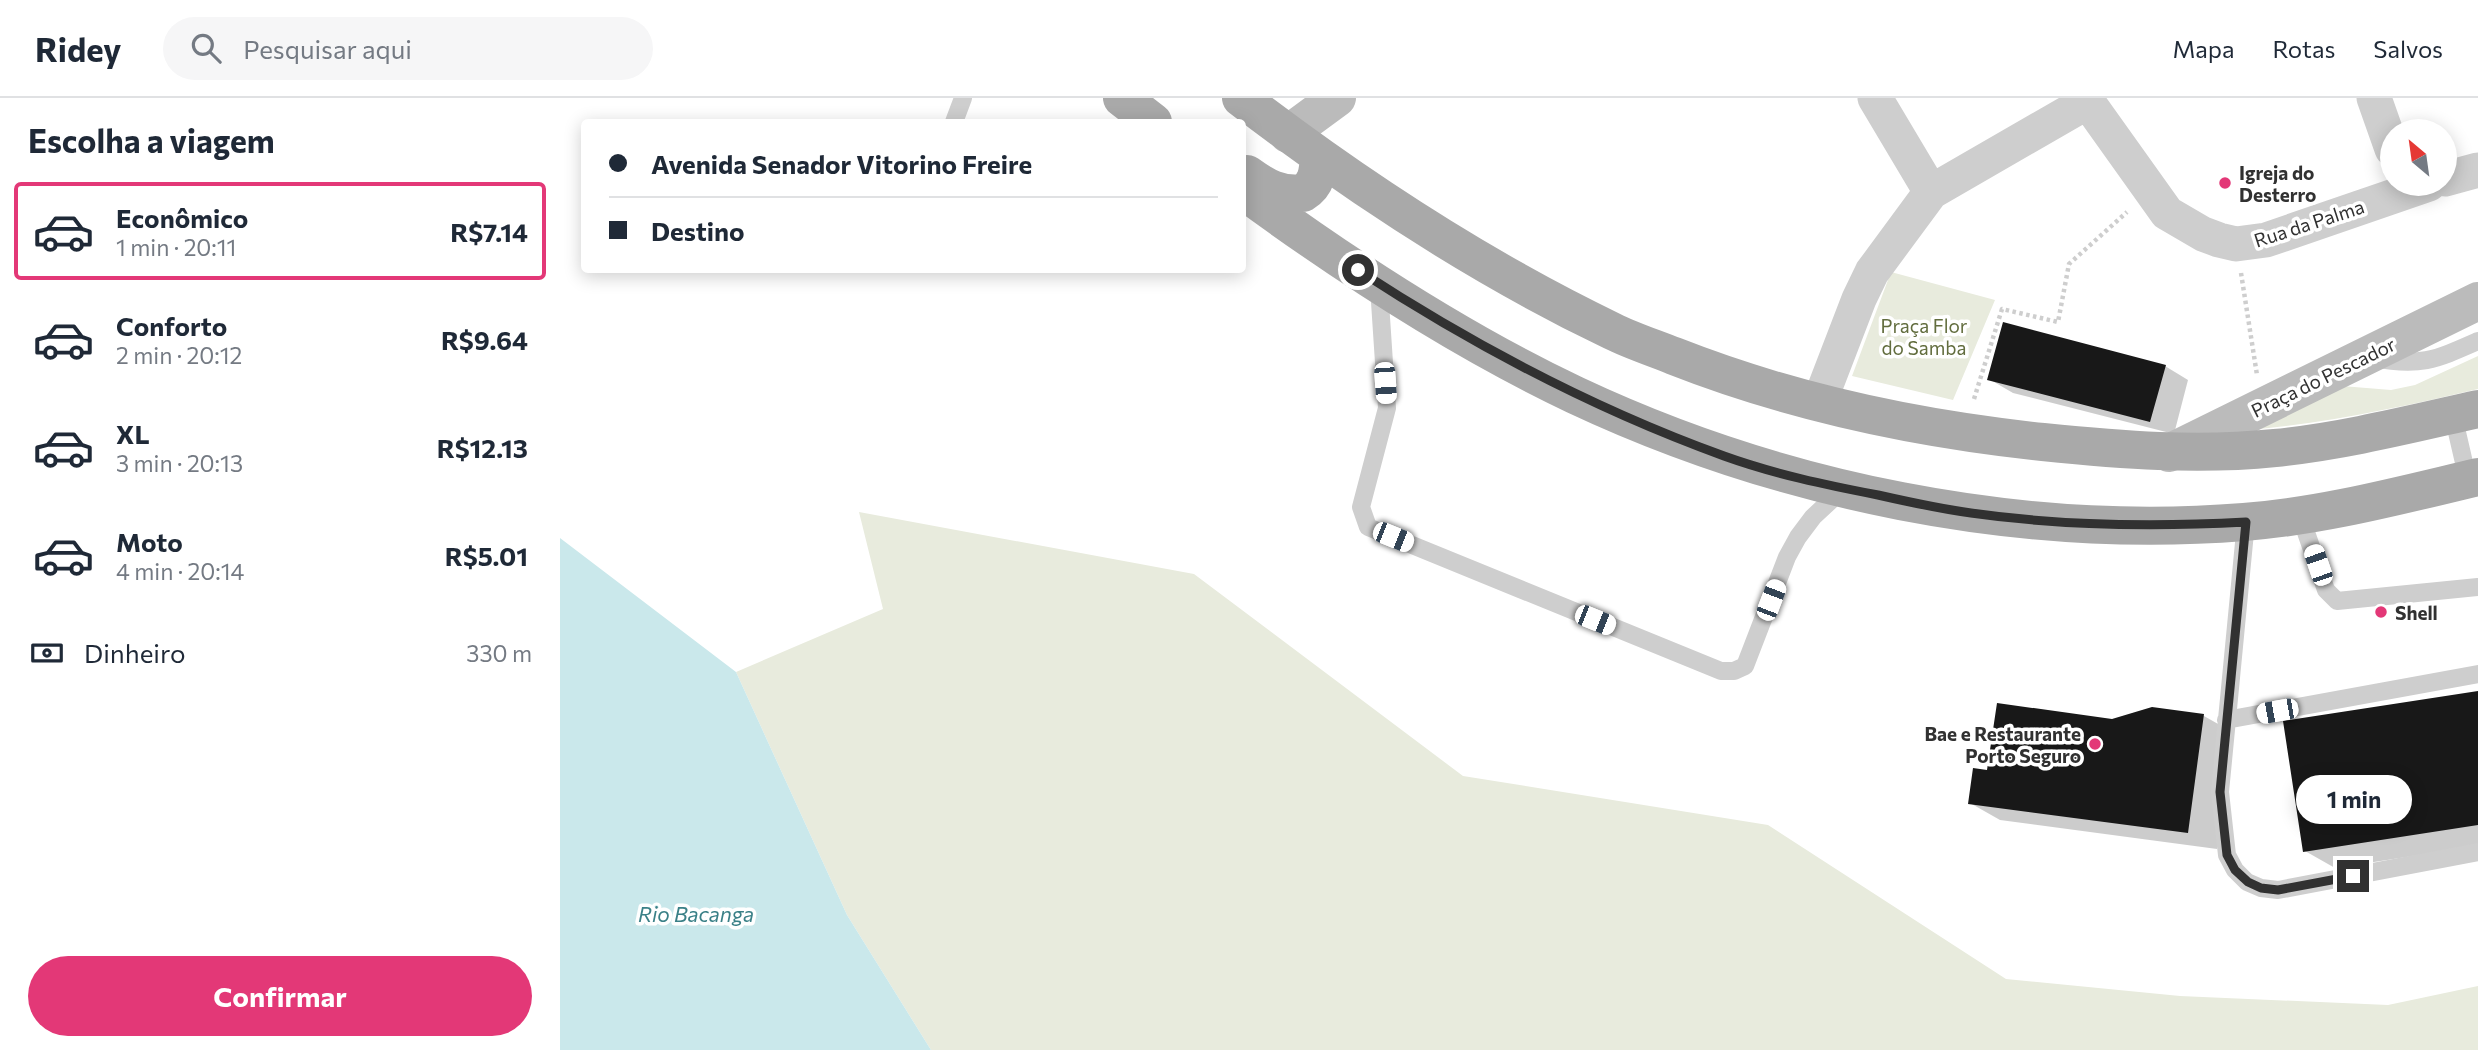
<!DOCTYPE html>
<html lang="pt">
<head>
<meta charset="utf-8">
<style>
	:root { --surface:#fff; --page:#f6f6f7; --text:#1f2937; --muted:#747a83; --line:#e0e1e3; --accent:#e33877 }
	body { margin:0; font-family:Commissioner,sans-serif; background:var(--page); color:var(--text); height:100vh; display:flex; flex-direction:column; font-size:26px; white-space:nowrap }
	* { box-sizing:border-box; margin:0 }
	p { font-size:23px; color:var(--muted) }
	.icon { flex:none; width:38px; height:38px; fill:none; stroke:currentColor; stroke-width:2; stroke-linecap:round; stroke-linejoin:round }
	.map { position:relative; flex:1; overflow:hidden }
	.side { display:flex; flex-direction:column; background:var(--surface); width:560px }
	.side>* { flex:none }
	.hud { position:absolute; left:21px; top:21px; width:665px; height:154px; border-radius:7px; box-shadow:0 4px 18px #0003; display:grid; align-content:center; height:154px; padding:0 28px; background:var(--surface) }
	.needle { width:46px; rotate:331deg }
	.fabs { position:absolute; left:1820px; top:21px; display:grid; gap:14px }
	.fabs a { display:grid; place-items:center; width:77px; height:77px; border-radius:50%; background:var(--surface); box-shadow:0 4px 18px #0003; font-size:35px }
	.end { position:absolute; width:32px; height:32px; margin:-16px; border:9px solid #313131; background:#fff; box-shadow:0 0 0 4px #fff }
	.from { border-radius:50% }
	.bubble { position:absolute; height:49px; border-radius:24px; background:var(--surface); box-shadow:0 4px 18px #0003; font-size:23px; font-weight:700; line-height:49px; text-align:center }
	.car { position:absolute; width:21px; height:42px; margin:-21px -10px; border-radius:9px; box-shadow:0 0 5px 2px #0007; background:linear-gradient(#fff 24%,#345 0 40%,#fff 0 76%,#345 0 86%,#fff 0) }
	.hud b { display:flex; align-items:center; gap:24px; height:66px; font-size:26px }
	.hud b+b { border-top:2px solid var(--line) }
	.hud i { width:18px; height:18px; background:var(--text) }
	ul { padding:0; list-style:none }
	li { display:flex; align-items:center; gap:21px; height:98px; margin:0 14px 10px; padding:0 14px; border:4px solid transparent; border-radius:7px }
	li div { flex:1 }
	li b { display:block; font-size:26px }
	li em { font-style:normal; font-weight:700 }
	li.selected { border-color:var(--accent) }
	li>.icon { width:63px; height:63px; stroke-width:1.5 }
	h2 { padding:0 28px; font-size:32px; line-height:84px }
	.pay { display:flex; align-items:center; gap:18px; height:77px; padding:0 28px; font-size:26px }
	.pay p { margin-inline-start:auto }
	.primary-button { display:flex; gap:14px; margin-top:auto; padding:14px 28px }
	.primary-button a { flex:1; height:80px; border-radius:42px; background:var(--accent); color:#fff; font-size:28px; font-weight:700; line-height:80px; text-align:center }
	header { display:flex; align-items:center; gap:42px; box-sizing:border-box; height:98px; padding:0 35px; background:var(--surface); border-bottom:2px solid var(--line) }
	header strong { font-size:33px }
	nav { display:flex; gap:38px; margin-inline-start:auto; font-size:24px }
	.search { width:490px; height:63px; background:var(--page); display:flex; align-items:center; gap:18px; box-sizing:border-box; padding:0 24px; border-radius:38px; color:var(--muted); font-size:26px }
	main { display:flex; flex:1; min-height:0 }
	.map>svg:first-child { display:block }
	.green { fill:#e8ebdd }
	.water { fill:#cae8eb }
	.shadow { fill:#0003 }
	.building { fill:#181818 }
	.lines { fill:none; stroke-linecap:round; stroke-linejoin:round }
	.path { stroke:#cecece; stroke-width:4.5; stroke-dasharray:3.5 3.5; stroke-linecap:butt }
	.lane { stroke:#cecece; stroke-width:18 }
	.street { stroke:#cecece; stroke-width:35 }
	.secondary { stroke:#bbb; stroke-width:38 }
	.primary { stroke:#a9a9a9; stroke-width:38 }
	.route { stroke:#313131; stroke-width:9 }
	.poi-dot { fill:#e33877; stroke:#fff; stroke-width:2.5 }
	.labels { text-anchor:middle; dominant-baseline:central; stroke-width:7; stroke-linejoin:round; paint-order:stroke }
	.poi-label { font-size:19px; font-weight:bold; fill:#313131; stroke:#fff; text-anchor:start }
	.street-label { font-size:19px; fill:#313131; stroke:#fff }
	.park-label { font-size:19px; fill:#626d3e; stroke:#fff }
	.water-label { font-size:21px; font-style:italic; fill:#3a8087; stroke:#fff }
</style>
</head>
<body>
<header>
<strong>Ridey</strong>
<div class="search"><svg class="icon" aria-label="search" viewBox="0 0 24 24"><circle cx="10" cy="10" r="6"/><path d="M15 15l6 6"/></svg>Pesquisar aqui</div>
<nav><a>Mapa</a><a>Rotas</a><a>Salvos</a></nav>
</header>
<main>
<section class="side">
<h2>Escolha a viagem</h2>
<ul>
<li class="selected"><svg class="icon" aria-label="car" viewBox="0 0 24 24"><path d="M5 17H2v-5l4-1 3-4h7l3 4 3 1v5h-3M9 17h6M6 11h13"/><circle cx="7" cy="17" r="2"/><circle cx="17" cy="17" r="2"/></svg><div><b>Econômico</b><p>1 min · 20:11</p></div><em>R$7.14</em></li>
<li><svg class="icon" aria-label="car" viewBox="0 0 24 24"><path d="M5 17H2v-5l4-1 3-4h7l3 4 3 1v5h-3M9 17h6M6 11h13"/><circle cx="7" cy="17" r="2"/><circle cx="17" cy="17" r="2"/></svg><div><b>Conforto</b><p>2 min · 20:12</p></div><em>R$9.64</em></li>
<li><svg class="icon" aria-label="car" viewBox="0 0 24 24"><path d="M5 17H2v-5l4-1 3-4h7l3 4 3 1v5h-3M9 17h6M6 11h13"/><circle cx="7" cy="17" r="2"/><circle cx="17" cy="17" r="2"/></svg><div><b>XL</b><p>3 min · 20:13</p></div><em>R$12.13</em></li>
<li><svg class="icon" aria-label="car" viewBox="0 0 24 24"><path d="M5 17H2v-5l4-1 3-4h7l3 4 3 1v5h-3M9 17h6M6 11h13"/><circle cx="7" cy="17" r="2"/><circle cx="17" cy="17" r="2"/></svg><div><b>Moto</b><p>4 min · 20:14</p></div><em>R$5.01</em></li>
</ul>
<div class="pay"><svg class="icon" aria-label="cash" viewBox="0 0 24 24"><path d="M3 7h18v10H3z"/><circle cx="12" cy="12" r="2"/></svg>Dinheiro<p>330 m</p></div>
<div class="primary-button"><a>Confirmar</a></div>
</section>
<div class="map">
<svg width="1918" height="952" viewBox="0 0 1918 952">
	<rect width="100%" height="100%" fill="#fff"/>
	<!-- green -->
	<path class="green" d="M 1331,174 L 1435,202 L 1393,302 L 1292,278 Z
		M 1918,258 L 1918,291 C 1843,309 1766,325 1689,332 L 1782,288 L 1831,292 L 1855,287 Z
		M 299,414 L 634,476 L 903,678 L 1208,727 L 1446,881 L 1620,898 L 1828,907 L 1918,888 L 1918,952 L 371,952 L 287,817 L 176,574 L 323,511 Z"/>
	<!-- water -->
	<path class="water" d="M 0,440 L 176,574 L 287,817 L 371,952 L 0,952 Z"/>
	<!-- shadow -->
	<path class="shadow" d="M 1605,268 L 1628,282 L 1614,336 L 1453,295 L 1429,281 Z
		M 1918,595 L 1918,748 L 1775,770 L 1745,753 Z
		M 1644,618 L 1674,635 L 1657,751 L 1440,722 L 1410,705 L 1429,674 L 1552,622 Z"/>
	<!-- building -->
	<path class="building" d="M 1443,224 L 1606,267 L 1590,324 L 1427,282 Z
		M 1918,593 L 1918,727 L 1743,754 L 1723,623 Z
		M 1437,605 L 1552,621 L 1592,609 L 1644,616 L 1628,735 L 1408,706 L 1413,670 L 1427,672 Z"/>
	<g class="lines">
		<!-- path -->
		<path class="path" d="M 1681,175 L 1697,277
			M 1414,301 L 1442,211 L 1498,224 L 1509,166 L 1567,114"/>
		<!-- lane -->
		<path class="lane" d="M 394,24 L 403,0
			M 819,189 L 827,310 L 801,409 L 808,429 L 1161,573 L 1174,573 L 1185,568 L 1227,459 L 1238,439 L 1253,419 L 1283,391
			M 1813,260 C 1860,269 1875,262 1918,243
			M 1893,317 L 1908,382
			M 1740,417 L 1766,492 L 1777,503 L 1918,489
			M 1686,424 L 1660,694 L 1667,757 L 1675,772 L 1687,784 L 1701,790 L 1718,792 L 1918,754
			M 1666,622 L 1918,576"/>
		<!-- street -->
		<path class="street" d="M 1315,0 L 1371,94
			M 1525,0 L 1607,115 L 1643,136 L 1659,142 L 1676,146 L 1706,142 L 1869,86
			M 1814,0 L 1832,51
			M 1885,81 L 1918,72
			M 1259,305 L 1299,201 L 1312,174 L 1371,94 L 1527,4"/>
		<!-- secondary -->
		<path class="secondary" d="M 728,36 L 777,0
			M 1609,355 L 1918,203"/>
		<!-- primary -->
		<path class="primary" d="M 562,0 L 593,24
			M 681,0 C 797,89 921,170 1052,233 C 1072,243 1094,250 1114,258 C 1231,304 1359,331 1483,344 C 1561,352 1637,358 1715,350 C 1784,343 1851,326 1918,311
			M 687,76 C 705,89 720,98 743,95 C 757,87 758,73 759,59
			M 682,92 C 787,169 897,241 1015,297 C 1219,393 1459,442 1684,424 C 1763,418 1841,397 1918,379"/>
	</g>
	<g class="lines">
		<!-- route -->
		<path class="route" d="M 798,172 C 913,247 1034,311 1164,358 C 1214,376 1266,387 1318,397 C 1349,404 1380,411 1411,415 C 1502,428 1595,429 1686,424 L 1660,694 L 1667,757 L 1675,772 L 1688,784 L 1701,790 L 1718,792 L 1793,778"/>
	</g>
	<!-- markers -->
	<g class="poi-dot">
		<circle cx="1665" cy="85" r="7"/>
		<circle cx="1821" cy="514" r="7"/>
		<circle cx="1535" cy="646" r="7"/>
	</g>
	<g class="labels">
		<!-- poi labels -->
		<g class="poi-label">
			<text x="1679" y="74">Igreja do<tspan x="1679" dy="22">Desterro</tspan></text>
			<text x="1835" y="514">Shell</text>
			<text x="1521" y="635" text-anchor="end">Bae e Restaurante<tspan x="1521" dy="22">Porto Seguro</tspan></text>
		</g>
		<!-- street labels -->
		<g class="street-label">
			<text transform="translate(1749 125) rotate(-18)">Rua da Palma</text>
			<text transform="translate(1763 279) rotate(-26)">Praça do Pescador</text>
		</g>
		<!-- park labels -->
		<g class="park-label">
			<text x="1364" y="227">Praça Flor<tspan x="1364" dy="22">do Samba</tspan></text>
		</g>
		<!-- water labels -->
		<g class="water-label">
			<text x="136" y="815">Rio Bacanga</text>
		</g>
	</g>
</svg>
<div class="fabs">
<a><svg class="needle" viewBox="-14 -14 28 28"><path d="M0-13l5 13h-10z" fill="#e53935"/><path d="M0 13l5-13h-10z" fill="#747a83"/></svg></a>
</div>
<i class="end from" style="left:798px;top:172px"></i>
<i class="end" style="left:1793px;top:778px"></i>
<div class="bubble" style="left:1736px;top:677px;width:116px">1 min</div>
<i class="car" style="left:825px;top:285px;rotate:176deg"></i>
<i class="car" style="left:833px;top:439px;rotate:112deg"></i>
<i class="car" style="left:1758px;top:467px;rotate:341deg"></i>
<i class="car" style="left:1211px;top:502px;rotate:21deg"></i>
<i class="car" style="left:1035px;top:522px;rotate:112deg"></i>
<i class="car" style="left:1717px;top:613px;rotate:260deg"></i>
<div class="hud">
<b><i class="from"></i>Avenida Senador Vitorino Freire</b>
<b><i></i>Destino</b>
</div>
</div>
</main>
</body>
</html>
